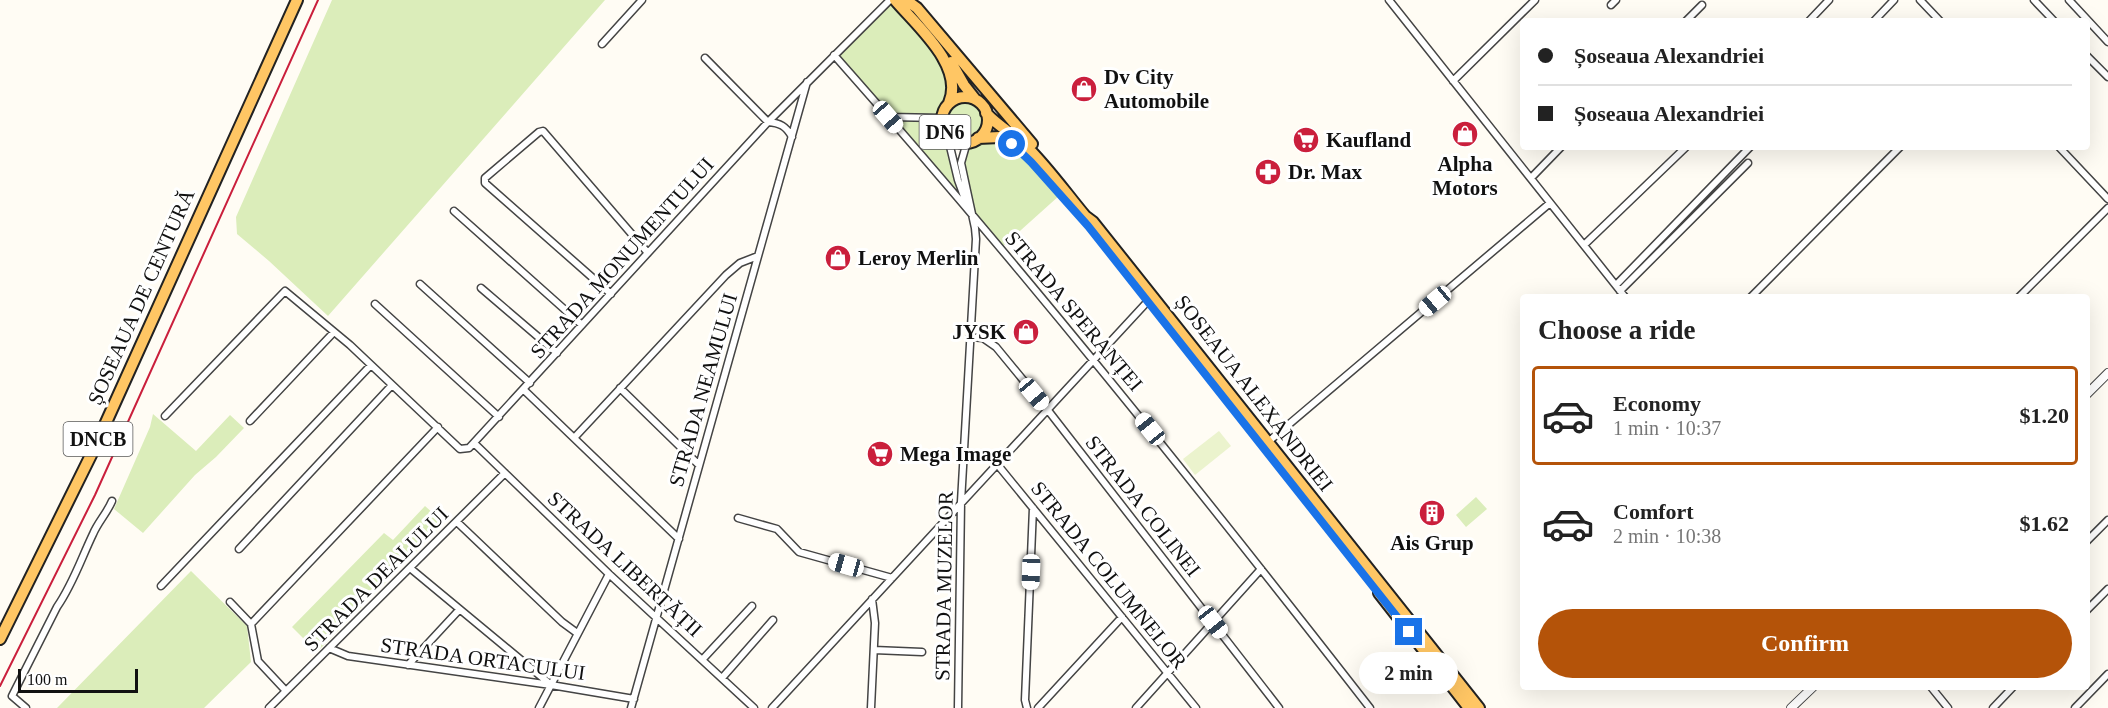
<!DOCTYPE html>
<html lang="en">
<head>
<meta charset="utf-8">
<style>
	:root { --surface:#fff; --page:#f6f6f6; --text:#222; --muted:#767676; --line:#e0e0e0; --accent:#b45309 }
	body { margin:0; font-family:Georgia,serif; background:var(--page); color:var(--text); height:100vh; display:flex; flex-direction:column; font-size:22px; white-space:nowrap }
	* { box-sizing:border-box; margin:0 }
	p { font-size:20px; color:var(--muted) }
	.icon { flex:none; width:33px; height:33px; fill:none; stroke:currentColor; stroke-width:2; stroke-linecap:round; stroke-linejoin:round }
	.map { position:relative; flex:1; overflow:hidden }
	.side { position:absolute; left:1520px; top:294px; width:570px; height:396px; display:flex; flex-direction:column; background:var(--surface); border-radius:6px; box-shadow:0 6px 24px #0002 }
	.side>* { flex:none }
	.banner { position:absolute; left:1520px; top:18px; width:570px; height:132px; border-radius:6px; box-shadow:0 6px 24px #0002; display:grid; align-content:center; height:132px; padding:0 18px; background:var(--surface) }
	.scale { position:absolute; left:18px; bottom:15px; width:120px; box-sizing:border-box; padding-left:6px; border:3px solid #111; border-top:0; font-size:16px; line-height:21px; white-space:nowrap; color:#111; -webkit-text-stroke:4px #fff; paint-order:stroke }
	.end { position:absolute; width:27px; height:27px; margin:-14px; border:8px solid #1a73e8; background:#fff; box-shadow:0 0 0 3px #fff }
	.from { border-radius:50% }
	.bubble { position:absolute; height:42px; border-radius:21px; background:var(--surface); box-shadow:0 6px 24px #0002; font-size:20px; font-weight:600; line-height:42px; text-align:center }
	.car { position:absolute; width:18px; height:36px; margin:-18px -9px; border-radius:8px; box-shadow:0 0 4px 2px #0007; background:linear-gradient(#fff 24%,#345 0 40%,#fff 0 76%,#345 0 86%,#fff 0) }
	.banner b { display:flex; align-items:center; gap:21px; height:57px; font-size:22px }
	.banner b+b { border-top:2px solid var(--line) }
	.banner i { width:15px; height:15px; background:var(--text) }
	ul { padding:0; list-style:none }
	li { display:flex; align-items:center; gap:18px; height:99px; margin:0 12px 9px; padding:0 6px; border:3px solid transparent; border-radius:6px }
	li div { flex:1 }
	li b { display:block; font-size:22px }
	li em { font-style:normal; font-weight:600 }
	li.on { border-color:var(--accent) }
	li>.icon { width:54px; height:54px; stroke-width:1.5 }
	h2 { padding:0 18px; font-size:27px; line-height:72px }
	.cta { display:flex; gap:12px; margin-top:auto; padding:12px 18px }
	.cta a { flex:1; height:69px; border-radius:36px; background:var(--accent); color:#fff; font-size:24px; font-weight:600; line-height:69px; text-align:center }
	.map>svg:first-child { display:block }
	.green { fill:#dbedba; fill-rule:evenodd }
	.pitch { fill:#ebf3cd }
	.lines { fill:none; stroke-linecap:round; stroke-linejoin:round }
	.minor-casing { stroke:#444; stroke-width:9 }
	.tertiary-casing { stroke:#444; stroke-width:10 }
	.primary-casing { stroke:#222; stroke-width:14 }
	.minor { stroke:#fff; stroke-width:6 }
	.tertiary { stroke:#fff; stroke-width:8 }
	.primary { stroke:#ffc664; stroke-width:10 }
	.rail { stroke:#ca1f3c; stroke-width:2 }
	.route { stroke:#1a73e8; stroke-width:8 }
	.labels { text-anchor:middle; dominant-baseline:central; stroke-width:6; stroke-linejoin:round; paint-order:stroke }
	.shield { fill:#fff; stroke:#585858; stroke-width:1.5 }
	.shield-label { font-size:20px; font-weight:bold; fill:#111 }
	.poi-label { font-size:21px; font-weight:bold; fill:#111; stroke:#fff; text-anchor:start }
	.street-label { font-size:21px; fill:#111; stroke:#fff }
</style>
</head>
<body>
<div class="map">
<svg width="2108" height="708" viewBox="0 0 2108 708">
	<rect width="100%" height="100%" fill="#fffcf4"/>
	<!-- green -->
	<path class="green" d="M 332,0 L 605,0 L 328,316 L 269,261 L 237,234 L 236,217 Z
		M 889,0 L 934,45 L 955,99 C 978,92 994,111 983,133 L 1018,149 L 1060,195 L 1001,248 L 834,55 ZM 948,135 L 960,142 L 967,142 L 961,170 L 970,210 Z
		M 153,414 L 196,451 L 230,415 L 244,428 L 216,457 L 195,475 L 143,533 L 114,509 L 150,427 Z
		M 1476,497 L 1487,509 L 1466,527 L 1456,515 Z
		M 425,506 L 444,523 L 317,652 L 292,627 L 384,533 L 393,540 Z
		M 191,571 L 247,626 L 251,662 L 204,708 L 57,708 Z"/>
	<!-- pitch -->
	<path class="pitch" d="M 1219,431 L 1231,446 L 1195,475 L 1183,459 Z"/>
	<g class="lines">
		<defs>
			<path id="minor" d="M 1389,0 L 1625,297
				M 1920,0 L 1940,21
				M 2034,0 L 2054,21
				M 2069,0 L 2108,42
				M 1611,5 L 1616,0
				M 1686,21 L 1702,5
				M 1809,21 L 1829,0
				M 1874,21 L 1894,0
				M 602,44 L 642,0
				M 834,55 C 1021,266 1197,486 1370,708
				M 2086,55 L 2108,77
				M 705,58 L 768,122 C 780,123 786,126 792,137
				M 1453,81 L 1535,0
				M 888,117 L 942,118
				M 947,134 L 958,180 L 966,202
				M 2059,147 L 2108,199
				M 1531,178 L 1561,147
				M 454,211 L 582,325
				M 1584,245 L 1686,147
				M 420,284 L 530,383
				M 1616,285 L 1750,147
				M 481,288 L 557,353
				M 1620,291 L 1748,163
				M 611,294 L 485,183 L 485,178 L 539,132 L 543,131 L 648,253
				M 1751,297 L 1900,147
				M 2019,297 L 2108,208
				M 375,304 L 499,417
				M 970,337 L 983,338 L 996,347 L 1047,409 L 1279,708
				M 620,388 L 699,465
				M 524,390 L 679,539
				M 165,416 L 285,291 L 350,345 L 460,449 L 469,448 L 768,122 L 890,0
				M 250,421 L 334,332
				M 574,438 L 726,275 L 740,263 L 758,256
				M 1268,442 L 1550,203
				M 475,444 L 609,574 L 754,708
				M 997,464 L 1196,708
				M 738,518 L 777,529 L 799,552 L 892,578
				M 457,522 L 562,622 L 577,633
				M 2086,542 L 2108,520
				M 239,549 L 392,385
				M 410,568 L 550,684
				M 161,586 L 371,365
				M 230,602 L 251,624
				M 2086,611 L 2108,589
				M 251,624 L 438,427
				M 251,624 L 258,661 L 286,691
				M 329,648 L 348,656 L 551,685 L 634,699
				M 874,650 L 922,652
				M 702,660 L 752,606
				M 408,665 L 459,610
				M 722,678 L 773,620
				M 1931,687 L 1948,708
				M 26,708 L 12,696 L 57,607 C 73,584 81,559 93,534 C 98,522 107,513 112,501
				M 269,708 L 505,473
				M 539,708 L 609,574
				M 631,708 L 807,82
				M 772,708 L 1148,301
				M 871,708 L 875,623 L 872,599
				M 958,708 L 961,502 L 976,239 L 975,228 L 961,163 L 967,142
				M 1027,708 L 1025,700 L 1033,508
				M 1038,708 L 1122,617
				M 1136,708 L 1261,569
				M 1993,708 L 2013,687
				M 2075,708 L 2108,674"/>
			<path id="tertiary" d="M 2086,395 L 2108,373
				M 1791,708 L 1813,687"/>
			<path id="primary" d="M 895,0 C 917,26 965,66 949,103
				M 906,0 L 917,8 L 1032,144
				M 951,62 L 964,85 L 975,99
				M942 120a23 23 0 1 1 46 0a23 23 0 1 1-46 0Z
				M 986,113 C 998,126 1010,132 1023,143 C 1046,165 1065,192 1085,216 L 1093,222 L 1479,708
				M 978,138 L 1000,137 L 1015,146
				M 1379,593 L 1469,708
				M 0,639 L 94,449 L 297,0"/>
		</defs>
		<!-- minor casing -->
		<use href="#minor" class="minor-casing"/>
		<!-- tertiary casing -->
		<use href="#tertiary" class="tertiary-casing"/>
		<!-- primary casing -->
		<use href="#primary" class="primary-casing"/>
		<!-- minor -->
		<use href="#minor" class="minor"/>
		<!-- tertiary -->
		<use href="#tertiary" class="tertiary"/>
		<!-- primary -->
		<use href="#primary" class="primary"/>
		<!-- rail -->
		<path class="rail" d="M 0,686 L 95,495 L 318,0"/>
	</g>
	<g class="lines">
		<!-- route -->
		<path class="route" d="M 1012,144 L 1031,162 L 1088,226 L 1409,632"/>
	</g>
	<!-- icons -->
	<defs>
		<symbol id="shop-disc" viewBox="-11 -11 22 22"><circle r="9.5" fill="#ca1f3c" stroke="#fff"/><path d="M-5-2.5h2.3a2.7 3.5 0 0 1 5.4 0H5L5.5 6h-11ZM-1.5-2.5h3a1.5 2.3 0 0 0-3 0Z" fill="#fff"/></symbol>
		<symbol id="supermarket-disc" viewBox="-11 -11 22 22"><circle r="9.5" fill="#ca1f3c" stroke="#fff"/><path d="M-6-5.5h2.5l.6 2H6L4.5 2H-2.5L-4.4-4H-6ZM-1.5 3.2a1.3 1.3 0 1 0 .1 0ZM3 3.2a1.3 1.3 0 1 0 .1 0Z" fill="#fff"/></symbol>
		<symbol id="pharmacy-disc" viewBox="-11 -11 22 22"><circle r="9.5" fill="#ca1f3c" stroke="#fff"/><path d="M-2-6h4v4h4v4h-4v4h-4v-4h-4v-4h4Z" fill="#fff"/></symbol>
		<symbol id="building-disc" viewBox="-11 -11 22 22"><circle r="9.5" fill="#ca1f3c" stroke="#fff"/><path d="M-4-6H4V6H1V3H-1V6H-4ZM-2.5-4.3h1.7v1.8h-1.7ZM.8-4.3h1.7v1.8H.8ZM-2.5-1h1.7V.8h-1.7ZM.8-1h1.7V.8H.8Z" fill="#fff"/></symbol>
	</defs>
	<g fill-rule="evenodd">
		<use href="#shop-disc" x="1069" y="74" width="30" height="30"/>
		<use href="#shop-disc" x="1450" y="119" width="30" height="30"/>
		<use href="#supermarket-disc" x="1291" y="125" width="30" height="30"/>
		<use href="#pharmacy-disc" x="1253" y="157" width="30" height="30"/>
		<use href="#shop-disc" x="823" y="243" width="30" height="30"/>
		<use href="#shop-disc" x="1011" y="317" width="30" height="30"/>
		<use href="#supermarket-disc" x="865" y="439" width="30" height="30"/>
		<use href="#building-disc" x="1417" y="498" width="30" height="30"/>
	</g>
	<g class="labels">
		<!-- shield labels -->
		<g class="shield">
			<rect x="919.5" y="115" width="51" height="34" rx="4.5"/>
			<rect x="63.5" y="422" width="69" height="34" rx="4.5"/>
		</g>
		<g class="shield-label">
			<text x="945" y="132">DN6</text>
			<text x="98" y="439">DNCB</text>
		</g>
		<!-- poi labels -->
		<g class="poi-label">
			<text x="1104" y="77">Dv City<tspan x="1104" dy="24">Automobile</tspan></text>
			<text x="1326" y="140">Kaufland</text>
			<text x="1465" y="164" text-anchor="middle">Alpha<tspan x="1465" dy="24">Motors</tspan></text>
			<text x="1288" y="172">Dr. Max</text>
			<text x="858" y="258">Leroy Merlin</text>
			<text x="1006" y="332" text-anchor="end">JYSK</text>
			<text x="900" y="454">Mega Image</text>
			<text x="1432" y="543" text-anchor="middle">Ais Grup</text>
		</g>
		<!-- street labels -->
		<g class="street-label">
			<text transform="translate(622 258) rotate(-48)">STRADA MONUMENTULUI</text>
			<text transform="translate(141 297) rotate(-66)">ȘOSEAUA DE CENTURĂ</text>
			<text transform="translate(1074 311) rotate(50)">STRADA SPERANȚEI</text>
			<text transform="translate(703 390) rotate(-74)">STRADA NEAMULUI</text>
			<text transform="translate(1254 393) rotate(52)">ȘOSEAUA ALEXANDRIEI</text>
			<text transform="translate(1143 506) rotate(52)">STRADA COLINEI</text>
			<text transform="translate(625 564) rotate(43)">STRADA LIBERTĂȚII</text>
			<text transform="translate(1109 575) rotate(51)">STRADA COLUMNELOR</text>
			<text transform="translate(376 579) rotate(-45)">STRADA DEALULUI</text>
			<text transform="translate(944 586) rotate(-89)">STRADA MUZELOR</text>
			<text transform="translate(483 659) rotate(8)">STRADA ORTACULUI</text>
		</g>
	</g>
</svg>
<div class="scale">100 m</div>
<i class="end from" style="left:1012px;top:144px"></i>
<i class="end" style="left:1409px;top:632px"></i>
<div class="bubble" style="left:1359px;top:652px;width:99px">2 min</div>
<i class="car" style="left:888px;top:117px;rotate:139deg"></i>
<i class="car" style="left:1435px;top:301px;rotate:230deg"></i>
<i class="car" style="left:1034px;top:394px;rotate:140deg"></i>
<i class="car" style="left:1150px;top:429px;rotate:321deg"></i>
<i class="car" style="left:846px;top:565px;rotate:286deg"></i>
<i class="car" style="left:1031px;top:572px;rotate:182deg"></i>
<i class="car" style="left:1213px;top:622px;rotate:142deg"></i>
<div class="banner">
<b><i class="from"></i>Șoseaua Alexandriei</b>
<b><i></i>Șoseaua Alexandriei</b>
</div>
<section class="side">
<h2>Choose a ride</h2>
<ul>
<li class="on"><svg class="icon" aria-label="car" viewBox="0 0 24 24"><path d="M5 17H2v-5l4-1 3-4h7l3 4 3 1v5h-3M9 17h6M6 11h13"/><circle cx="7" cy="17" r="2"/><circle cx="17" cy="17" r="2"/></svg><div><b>Economy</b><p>1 min · 10:37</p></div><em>$1.20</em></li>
<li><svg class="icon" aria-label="car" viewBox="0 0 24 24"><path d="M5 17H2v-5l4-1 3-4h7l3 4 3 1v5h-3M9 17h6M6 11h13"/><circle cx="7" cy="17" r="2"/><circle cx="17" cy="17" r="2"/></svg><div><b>Comfort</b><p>2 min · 10:38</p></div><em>$1.62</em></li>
</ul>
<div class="cta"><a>Confirm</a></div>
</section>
</div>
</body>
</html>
